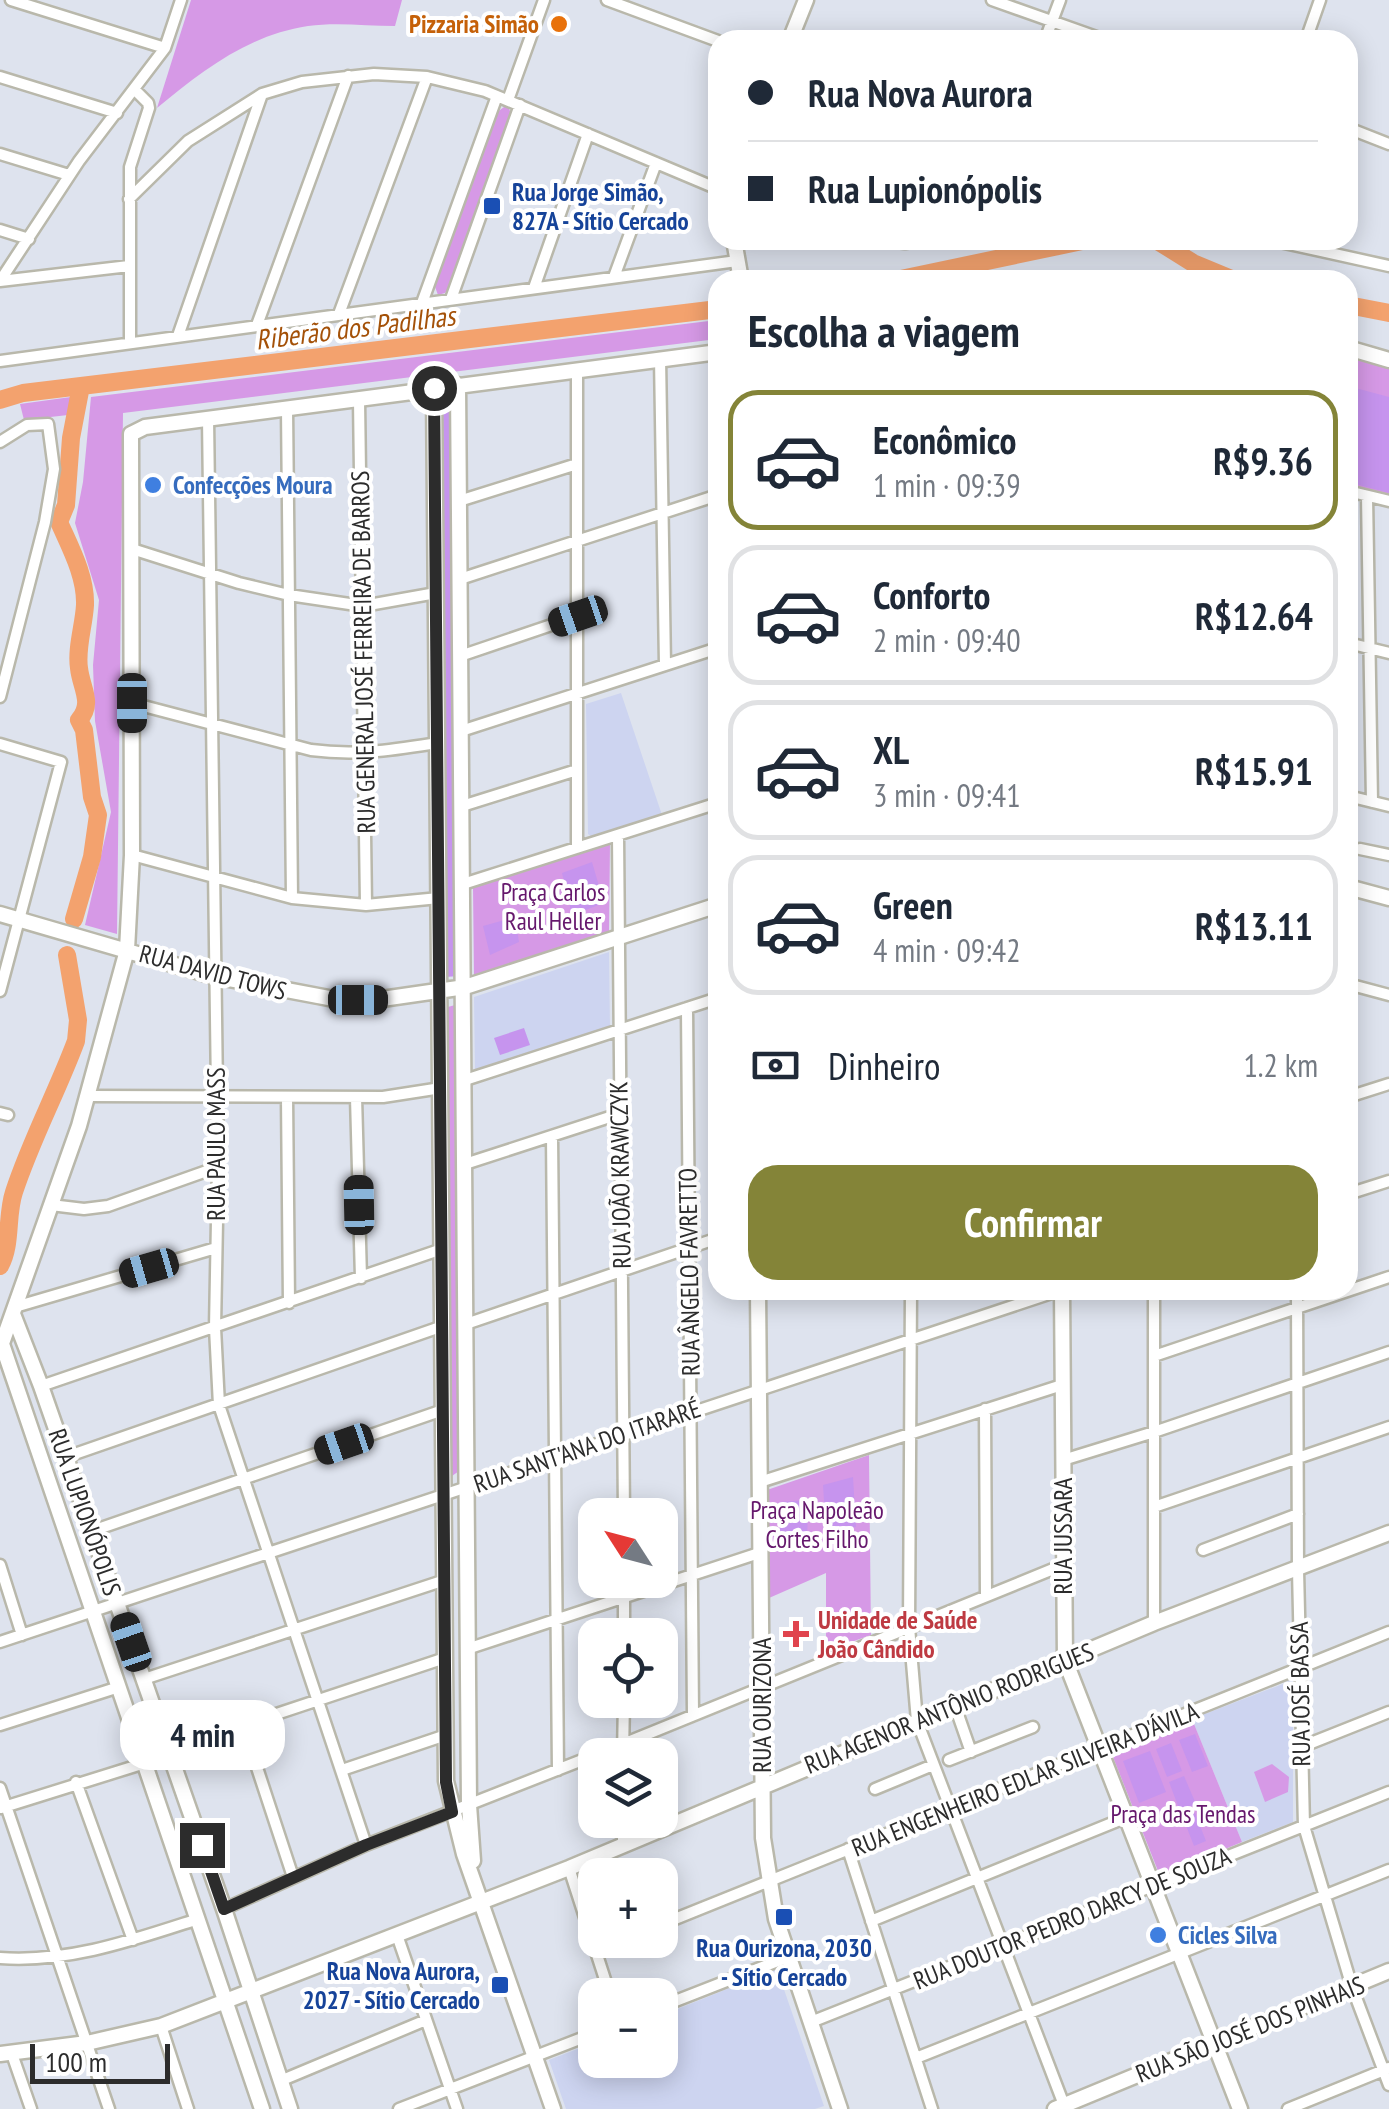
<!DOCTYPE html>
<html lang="pt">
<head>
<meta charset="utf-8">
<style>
	:root { --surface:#fff; --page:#f2f2f3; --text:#1f2937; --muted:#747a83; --line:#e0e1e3; --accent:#848438 }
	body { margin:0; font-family:"PT Sans Narrow",sans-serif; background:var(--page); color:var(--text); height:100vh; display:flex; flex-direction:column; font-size:38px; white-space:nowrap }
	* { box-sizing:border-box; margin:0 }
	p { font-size:32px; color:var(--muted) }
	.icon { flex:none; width:55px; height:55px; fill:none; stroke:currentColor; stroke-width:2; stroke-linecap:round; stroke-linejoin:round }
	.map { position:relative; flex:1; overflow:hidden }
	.drawer { position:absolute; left:708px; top:270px; width:650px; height:1030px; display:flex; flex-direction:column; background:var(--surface); border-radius:30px; box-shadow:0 5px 25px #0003 }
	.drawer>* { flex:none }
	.hud { position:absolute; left:708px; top:30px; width:650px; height:220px; border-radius:30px; box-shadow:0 5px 25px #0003; display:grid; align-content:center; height:220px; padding:0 40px; background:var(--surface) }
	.needle { width:65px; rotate:306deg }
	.tools { position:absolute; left:578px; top:1498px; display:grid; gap:20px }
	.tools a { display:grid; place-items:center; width:100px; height:100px; border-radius:20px; background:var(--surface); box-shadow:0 5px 25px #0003; font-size:50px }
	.scale { position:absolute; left:30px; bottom:25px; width:140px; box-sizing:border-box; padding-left:10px; border:5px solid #2c2c2c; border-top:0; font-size:28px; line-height:35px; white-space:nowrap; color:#2c2c2c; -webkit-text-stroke:8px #fff; paint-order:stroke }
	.end { position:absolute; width:45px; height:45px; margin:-22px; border:12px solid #2c2c2c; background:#fff; box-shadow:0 0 0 5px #fff }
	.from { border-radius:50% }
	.bubble { position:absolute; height:70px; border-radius:30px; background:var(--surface); box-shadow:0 5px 25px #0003; font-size:32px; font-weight:800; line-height:70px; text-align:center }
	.car { position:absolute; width:30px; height:60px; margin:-30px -15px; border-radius:12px; box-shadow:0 0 8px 2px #0007; background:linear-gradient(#222 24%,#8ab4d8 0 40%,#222 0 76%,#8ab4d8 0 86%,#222 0) }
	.hud b { display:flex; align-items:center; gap:35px; height:95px; font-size:38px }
	.hud b+b { border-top:2px solid var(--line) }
	.hud i { width:25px; height:25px; background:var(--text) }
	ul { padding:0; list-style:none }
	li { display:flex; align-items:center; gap:30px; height:140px; margin:0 20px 15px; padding:0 20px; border:5px solid var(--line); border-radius:30px }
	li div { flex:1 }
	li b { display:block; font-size:38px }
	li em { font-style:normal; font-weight:800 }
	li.on { border-color:var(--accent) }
	li>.icon { width:90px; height:90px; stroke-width:1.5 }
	h2 { padding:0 40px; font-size:45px; line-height:120px }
	.pay { display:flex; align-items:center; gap:25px; height:110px; padding:0 40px; font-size:38px }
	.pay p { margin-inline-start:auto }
	.button { display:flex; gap:20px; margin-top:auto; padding:20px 40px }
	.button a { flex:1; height:115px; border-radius:30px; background:var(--accent); color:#fff; font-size:40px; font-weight:800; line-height:115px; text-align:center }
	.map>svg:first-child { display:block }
	.education { fill:#cdd4f0 }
	.green { fill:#d699e6 }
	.pitch { fill:#c694ee }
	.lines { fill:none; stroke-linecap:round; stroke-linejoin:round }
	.river { stroke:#f3a26e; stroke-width:18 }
	.street-casing { stroke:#b9b8ab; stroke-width:15 }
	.secondary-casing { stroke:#b9b8ab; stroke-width:19 }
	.street { stroke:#fff; stroke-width:10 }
	.secondary { stroke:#fff; stroke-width:14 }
	.route { stroke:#2c2c2c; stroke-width:12 }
	.food-dot { fill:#e8710a; stroke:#fff; stroke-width:4 }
	.transit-dot { fill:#1a4fb4; stroke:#fff; stroke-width:4 }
	.shop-dot { fill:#3f7fe0; stroke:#fff; stroke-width:4 }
	.health-dot { fill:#e0444e; stroke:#fff; stroke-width:4 }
	.labels { text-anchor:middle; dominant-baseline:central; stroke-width:8; stroke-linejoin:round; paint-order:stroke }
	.food-label { font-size:25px; font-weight:bold; fill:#c56008; stroke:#fff; text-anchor:end }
	.transit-label { font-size:25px; font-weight:bold; fill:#164399; stroke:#fff; text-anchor:start }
	.shop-label { font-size:25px; font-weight:bold; fill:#366cbe; stroke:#fff; text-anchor:start }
	.street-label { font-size:25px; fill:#2c2c2c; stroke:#fff }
	.park-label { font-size:25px; fill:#66186d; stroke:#fff }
	.health-label { font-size:25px; font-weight:bold; fill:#be3a42; stroke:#fff; text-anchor:start }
	.water-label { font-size:28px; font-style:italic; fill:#a45108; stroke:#fff }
</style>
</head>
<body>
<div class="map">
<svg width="1389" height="2109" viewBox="0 0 1389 2109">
	<rect width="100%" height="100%" fill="#dee3ee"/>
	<!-- education -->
	<path class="education" d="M 621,693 L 662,815 L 595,839 L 588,834 L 586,704 Z
		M 609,952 L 610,1028 L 475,1072 L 474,997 Z
		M 1293,1680 L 1293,1822 L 1242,1842 L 1192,1719 Z
		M 777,1969 L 824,2106 L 815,2109 L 566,2109 L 549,2060 L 595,2042 L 595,2060 L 660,2060 L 660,2016 Z"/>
	<!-- green -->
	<path class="green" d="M 191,0 L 402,0 L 395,26 C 367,26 336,22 308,26 C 248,35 202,71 157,108 Z
		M 504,107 L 508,107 L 512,115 L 451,284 L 445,293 L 438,295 L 434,284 L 496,113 Z
		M 717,320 L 717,339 L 123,413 L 117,934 L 85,925 L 111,812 L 95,721 L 93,665 L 99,600 L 75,523 L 83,482 L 91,397 Z
		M 1348,353 L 1389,365 L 1389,498 L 1348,487 Z
		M 71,397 L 68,415 L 24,420 L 20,404 Z
		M 610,843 L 609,935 L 474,977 L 473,887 Z
		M 455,1005 L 459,1471 L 452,1476 L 448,1007 Z
		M 869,1455 L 871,1635 L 826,1651 L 826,1573 L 769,1598 L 767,1490 Z
		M 1192,1719 L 1242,1842 L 1160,1876 L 1111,1752 Z
		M 1272,1764 L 1289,1777 L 1288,1792 L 1265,1802 L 1254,1772 Z"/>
	<!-- pitch -->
	<path class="pitch" d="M 1348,386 L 1389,397 L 1389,493 L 1348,482 Z
		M 452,399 L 459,976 L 445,977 L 440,402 Z
		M 592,862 L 604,903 L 572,915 L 562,873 Z
		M 515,917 L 519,942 L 490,955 L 483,926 Z
		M 524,1028 L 530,1045 L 500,1055 L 494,1038 Z
		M 853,1477 L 856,1527 L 826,1532 L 823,1485 Z
		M 808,1500 L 807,1548 L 780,1549 L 779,1502 Z
		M 1195,1734 L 1208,1766 L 1192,1772 L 1179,1740 Z
		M 1171,1743 L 1182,1771 L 1167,1777 L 1156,1749 Z
		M 1150,1751 L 1166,1792 L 1139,1803 L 1123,1761 Z
		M 1184,1776 L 1196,1804 L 1180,1811 L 1169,1782 Z
		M 1195,1813 L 1206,1841 L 1194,1846 L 1183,1818 Z"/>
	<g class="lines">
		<!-- river -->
		<path class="river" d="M 1156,240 L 1193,263 L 1234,280
			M 896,280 L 1087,240
			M 1348,305 L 1389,313
			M 0,400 L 23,393 L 718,309
			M 74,919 L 92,857 L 98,815 L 92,797 L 84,730 L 79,720 C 94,703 81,688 79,668 C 76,648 84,625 85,605 C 86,576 70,547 59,522 L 66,505 L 71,438 L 81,386
			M 0,1266 C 12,1244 6,1216 14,1192 C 31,1140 57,1092 76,1041 L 78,1020 L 67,955"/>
		<defs>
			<path id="street" d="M 11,0 L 165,48
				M 607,0 L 718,41
				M 992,0 L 1105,40
				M 1045,40 L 1060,0
				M 1306,40 L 1320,0
				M 0,77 L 117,113
				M 508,100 L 544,0
				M 1348,128 L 1389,144
				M 0,154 L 69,175
				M 129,199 L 188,141 L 262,94 L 302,82 L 374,74 L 427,77 L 485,91 L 718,189
				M 0,230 L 29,239
				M 877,240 L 905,243 L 926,240
				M 1271,240 L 1389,266
				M 614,277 L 656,163
				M 0,281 L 79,161 L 165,48 L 181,0
				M 0,281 L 129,266
				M 534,288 L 588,134
				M 451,299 L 520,105
				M 422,303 L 497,96
				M 339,314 L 427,77
				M 257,325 L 348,76
				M 178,336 L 262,94
				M 130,343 L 130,167 L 149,108 L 148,103 L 135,90
				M 660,358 L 665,665
				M 0,361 L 737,261
				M 359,400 L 366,905
				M 287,409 L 292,898
				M 208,418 L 218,1167 L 215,1328 L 219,1405 L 366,1845
				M 0,442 L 27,425 L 48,424 L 54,469 L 45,522 L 0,697
				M 1348,491 L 1389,501
				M 1367,496 L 1372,802
				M 459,501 L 577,464
				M 132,549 L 239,583 L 289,595 L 363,606 L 436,593
				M 460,579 L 718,495
				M 1348,643 L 1389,653
				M 460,656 L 578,616
				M 132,703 L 311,750 C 357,756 392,750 437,743
				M 461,731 L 718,648
				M 0,744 L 61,762 L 0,991
				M 1348,796 L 1389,806
				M 462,806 L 577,770
				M 618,835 L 624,1515
				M 577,848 L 577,370
				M 1360,849 L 1389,855
				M 132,855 L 292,898 L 366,905 L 439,898
				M 463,884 L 718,803
				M 1348,984 L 1389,995
				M 687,1008 L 693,1715
				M 465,1080 L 718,998
				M 88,1096 L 383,1097 L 441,1088
				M 287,1097 L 289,1303
				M 356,1097 L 361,1278
				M 1348,1097 L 1389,1084
				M 0,1113 L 8,1115
				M 552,1136 L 558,1770
				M 465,1164 L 619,1114
				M 1348,1194 L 1389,1181
				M 51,1205 L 84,1209 L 108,1206 L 218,1167
				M 911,1290 L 909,1627 L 917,1721 L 1064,2105
				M 1154,1290 L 1154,1623
				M 1297,1290 L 1298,1570 L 1304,1826 L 1352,1987 L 1389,2085
				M 15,1307 L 216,1248
				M 466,1324 L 718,1238
				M 1154,1356 L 1389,1277
				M 41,1386 L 442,1249
				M 985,1409 L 986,1596
				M 66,1457 L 443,1326
				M 1063,1460 L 1154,1432 L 1389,1352
				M 760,1482 L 1062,1385
				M 1154,1507 L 1389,1427
				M 92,1531 L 443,1410
				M 1203,1550 L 1298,1514
				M 0,1565 L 22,1635
				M 624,1635 L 624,1580
				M 0,1642 L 1061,1290
				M 467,1649 L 762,1552
				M 144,1679 L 445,1580
				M 955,1706 L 971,1752
				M 0,1725 L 119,1687
				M 243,1725 L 293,1877
				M 1301,1747 L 1389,1712
				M 168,1750 L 445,1658
				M 596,1755 L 1063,1565
				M 623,1755 L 624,1700
				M 949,1760 L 1033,1727
				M 342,1770 L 446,1735
				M 76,1782 L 133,1940
				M 0,1788 L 109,2109
				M 875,1789 L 933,1765
				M 1,1808 L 145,1763
				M 623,1845 L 623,1820
				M 848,1849 L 932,2109
				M 569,1868 L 610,1995
				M 224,1909 L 366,1845 L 595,1755
				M 871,1921 L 1127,1817
				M 660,1925 L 1389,1632
				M 397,1935 L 457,2109
				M 595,1950 L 621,1940
				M 0,1958 C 69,1963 133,1940 198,1919
				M 660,2007 L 788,1957
				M 811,2022 L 1389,1792
				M 161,2026 L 188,2109
				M 12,2054 L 31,2109
				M 916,2058 L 1389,1870
				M 280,2081 L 426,2020
				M 399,2109 L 595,2033
				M 1288,2109 L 1389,2068"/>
			<path id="secondary" d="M 790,40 L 806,0
				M 734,240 L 741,280
				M 1348,348 L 1389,360
				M 458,385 L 469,1805 L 473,1861
				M 434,388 L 446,1781 L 464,1854 L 553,2109
				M 1348,887 L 1389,898
				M 0,914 L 213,976 L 334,999 L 382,999 L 465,987 L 718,905
				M 758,1290 L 763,1838 L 776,1919 L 840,2109
				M 1062,1290 L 1065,1660 L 1240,2109
				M 13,1314 L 41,1386 L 224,1909 L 290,2109
				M 2,1344 L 262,2109
				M 0,1349 L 79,1126 L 127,950 L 132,855 L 131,434 L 145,427 L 718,352
				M 0,2054 L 87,2043 L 161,2026 L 569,1868 L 1154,1623 L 1389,1533
				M 1055,2109 L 1389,1971"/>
		</defs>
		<!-- street casing -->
		<use href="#street" class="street-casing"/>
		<!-- secondary casing -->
		<use href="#secondary" class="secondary-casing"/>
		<!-- street -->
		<use href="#street" class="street"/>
		<!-- secondary -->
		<use href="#secondary" class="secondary"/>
	</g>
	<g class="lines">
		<!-- route -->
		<path class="route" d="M 202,1845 L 224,1909 L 366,1845 L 452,1812 L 446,1782 L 434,388"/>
	</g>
	<!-- markers -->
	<circle class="food-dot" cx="559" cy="24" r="10"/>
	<g class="transit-dot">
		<rect x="482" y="196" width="20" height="20" rx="5"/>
		<rect x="774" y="1907" width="20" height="20" rx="5"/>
		<rect x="490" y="1975" width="20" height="20" rx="5"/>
	</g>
	<g class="shop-dot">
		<circle cx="153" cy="485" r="10"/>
		<circle cx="1158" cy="1935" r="10"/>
	</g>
	<path class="health-dot" d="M791 1619h10v10h10v10h-10v10h-10v-10h-10v-10h10z"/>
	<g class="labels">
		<!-- food labels -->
		<g class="food-label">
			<text x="539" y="24">Pizzaria Simão</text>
		</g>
		<!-- transit labels -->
		<g class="transit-label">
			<text x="512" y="192">Rua Jorge Simão,<tspan x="512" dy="29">827A - Sítio Cercado</tspan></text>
			<text x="784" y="1948" text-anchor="middle">Rua Ourizona, 2030<tspan x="784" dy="29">- Sítio Cercado</tspan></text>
			<text x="480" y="1971" text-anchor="end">Rua Nova Aurora,<tspan x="480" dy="29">2027 - Sítio Cercado</tspan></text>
		</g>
		<!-- shop labels -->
		<g class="shop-label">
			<text x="173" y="485">Confecções Moura</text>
			<text x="1178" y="1935">Cicles Silva</text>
		</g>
		<!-- street labels -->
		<g class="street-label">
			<text transform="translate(363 652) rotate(-91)">RUA GENERAL JOSÉ FERREIRA DE BARROS</text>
			<text transform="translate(213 972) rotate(15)">RUA DAVID TOWS</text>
			<text transform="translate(216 1144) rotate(-90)">RUA PAULO MASS</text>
			<text transform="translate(620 1175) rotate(-91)">RUA JOÃO KRAWCZYK</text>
			<text transform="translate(689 1272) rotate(-91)">RUA ÂNGELO FAVRETTO</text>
			<text transform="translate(587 1446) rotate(-19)">RUA SANT'ANA DO ITARARÉ</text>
			<text transform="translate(85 1512) rotate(71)">RUA LUPIONÓPOLIS</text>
			<text transform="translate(1063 1536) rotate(-90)">RUA JUSSARA</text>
			<text transform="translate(1300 1694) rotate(-91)">RUA JOSÉ BASSA</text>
			<text transform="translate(762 1705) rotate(-90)">RUA OURIZONA</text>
			<text transform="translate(949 1708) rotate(-22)">RUA AGENOR ANTÔNIO RODRIGUES</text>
			<text transform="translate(1025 1779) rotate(-22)">RUA ENGENHEIRO EDLAR SILVEIRA D'ÁVILA</text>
			<text transform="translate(1072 1918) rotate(-22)">RUA DOUTOR PEDRO DARCY DE SOUZA</text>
			<text transform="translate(1250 2029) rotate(-22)">RUA SÃO JOSÉ DOS PINHAIS</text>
		</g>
		<!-- park labels -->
		<g class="park-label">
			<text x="553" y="892">Praça Carlos<tspan x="553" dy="29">Raul Heller</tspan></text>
			<text x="817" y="1510">Praça Napoleão<tspan x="817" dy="29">Cortes Filho</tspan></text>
			<text x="1183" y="1814">Praça das Tendas</text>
		</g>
		<!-- health labels -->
		<g class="health-label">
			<text x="818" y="1620">Unidade de Saúde<tspan x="818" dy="29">João Cândido</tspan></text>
		</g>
		<!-- water labels -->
		<g class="water-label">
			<text transform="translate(355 327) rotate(-7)">Riberão dos Padilhas</text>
		</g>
	</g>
</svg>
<div class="tools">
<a><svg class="needle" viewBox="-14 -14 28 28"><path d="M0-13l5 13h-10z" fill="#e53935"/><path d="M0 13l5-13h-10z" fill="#747a83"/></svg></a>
<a><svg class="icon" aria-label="locate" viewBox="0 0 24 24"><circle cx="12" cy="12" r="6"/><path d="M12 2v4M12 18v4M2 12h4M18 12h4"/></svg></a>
<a><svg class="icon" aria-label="layers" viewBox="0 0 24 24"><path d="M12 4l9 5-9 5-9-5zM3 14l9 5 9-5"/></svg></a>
<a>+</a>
<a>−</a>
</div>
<div class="scale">100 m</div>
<i class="end from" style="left:434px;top:388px"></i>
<i class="end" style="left:202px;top:1845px"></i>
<div class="bubble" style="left:120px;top:1700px;width:165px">4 min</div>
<i class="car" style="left:578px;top:616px;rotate:251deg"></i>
<i class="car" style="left:132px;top:703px;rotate:180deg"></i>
<i class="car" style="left:358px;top:1000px;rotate:90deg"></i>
<i class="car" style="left:359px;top:1205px;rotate:359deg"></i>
<i class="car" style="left:149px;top:1268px;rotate:254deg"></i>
<i class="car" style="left:344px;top:1444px;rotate:251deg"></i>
<i class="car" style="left:131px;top:1642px;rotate:341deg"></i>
<div class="hud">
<b><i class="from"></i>Rua Nova Aurora</b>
<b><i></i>Rua Lupionópolis</b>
</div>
<section class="drawer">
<h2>Escolha a viagem</h2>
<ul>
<li class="on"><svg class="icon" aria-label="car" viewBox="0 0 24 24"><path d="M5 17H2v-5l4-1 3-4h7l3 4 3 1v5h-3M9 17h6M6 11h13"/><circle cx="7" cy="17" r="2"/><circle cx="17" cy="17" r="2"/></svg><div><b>Econômico</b><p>1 min · 09:39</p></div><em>R$9.36</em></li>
<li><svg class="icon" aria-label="car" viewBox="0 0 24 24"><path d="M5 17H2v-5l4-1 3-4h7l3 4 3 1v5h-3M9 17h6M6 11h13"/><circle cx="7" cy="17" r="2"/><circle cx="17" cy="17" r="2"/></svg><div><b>Conforto</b><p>2 min · 09:40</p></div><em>R$12.64</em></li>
<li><svg class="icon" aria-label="car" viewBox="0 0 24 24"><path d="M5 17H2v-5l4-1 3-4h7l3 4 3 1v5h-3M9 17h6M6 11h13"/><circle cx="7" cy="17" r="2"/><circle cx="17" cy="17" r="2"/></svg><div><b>XL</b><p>3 min · 09:41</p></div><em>R$15.91</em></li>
<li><svg class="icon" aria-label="car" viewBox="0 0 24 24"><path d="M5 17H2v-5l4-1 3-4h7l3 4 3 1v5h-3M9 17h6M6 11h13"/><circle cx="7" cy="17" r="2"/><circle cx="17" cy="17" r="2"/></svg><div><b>Green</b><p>4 min · 09:42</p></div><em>R$13.11</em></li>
</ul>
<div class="pay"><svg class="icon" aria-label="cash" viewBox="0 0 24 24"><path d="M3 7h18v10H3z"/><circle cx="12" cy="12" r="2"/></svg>Dinheiro<p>1.2 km</p></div>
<div class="button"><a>Confirmar</a></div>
</section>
</div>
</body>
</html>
